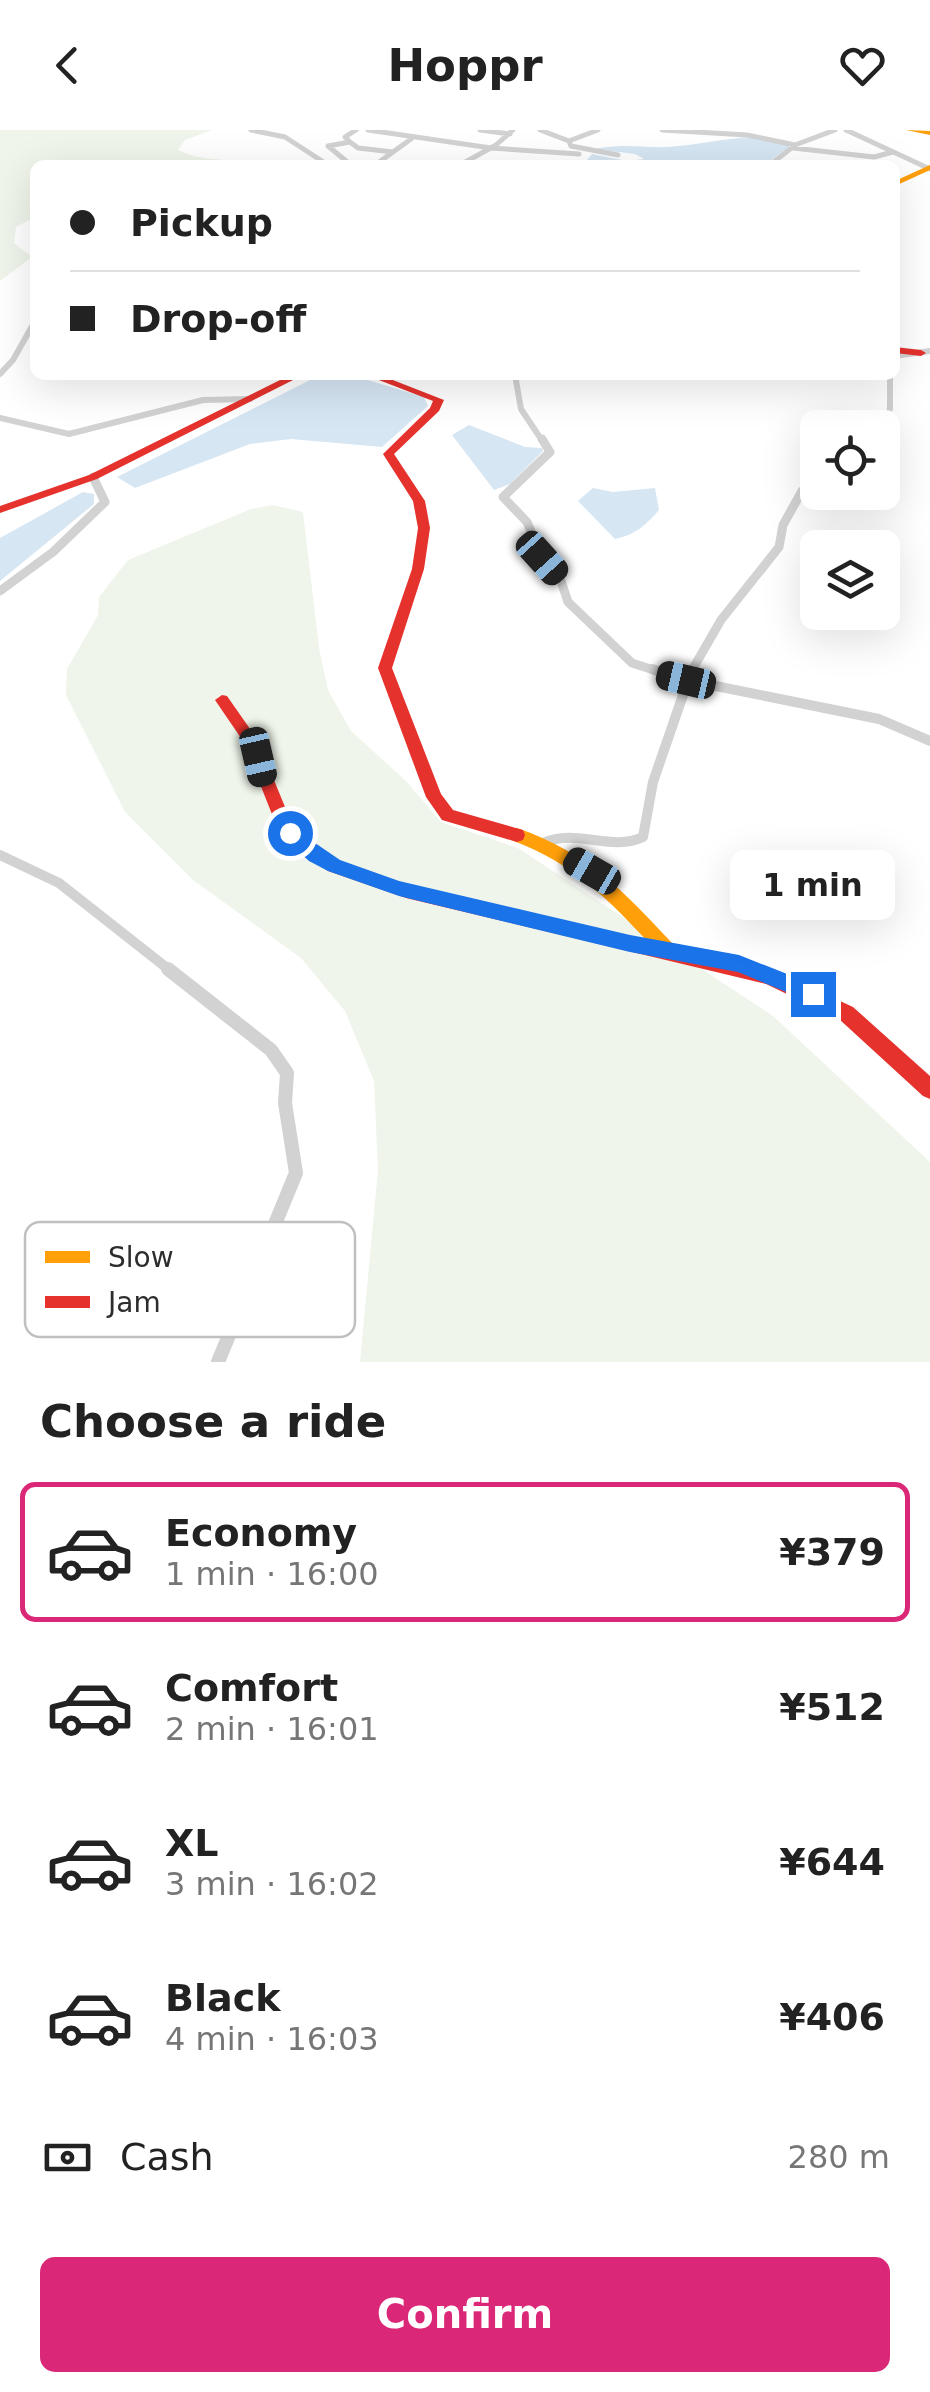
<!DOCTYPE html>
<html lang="en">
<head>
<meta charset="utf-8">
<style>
	:root { --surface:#fff; --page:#f6f6f6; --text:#222; --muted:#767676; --line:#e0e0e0; --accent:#db2777 }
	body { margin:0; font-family:"DejaVu Sans",sans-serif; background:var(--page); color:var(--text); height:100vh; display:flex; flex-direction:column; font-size:38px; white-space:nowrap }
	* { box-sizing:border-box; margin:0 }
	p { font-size:32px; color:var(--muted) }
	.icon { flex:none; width:55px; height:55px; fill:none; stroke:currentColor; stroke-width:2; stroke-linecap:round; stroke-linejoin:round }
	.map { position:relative; height:1232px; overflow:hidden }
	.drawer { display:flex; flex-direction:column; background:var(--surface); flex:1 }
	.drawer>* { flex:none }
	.banner { position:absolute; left:30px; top:30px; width:870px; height:220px; border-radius:15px; box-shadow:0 10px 40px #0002; display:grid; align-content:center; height:220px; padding:0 40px; background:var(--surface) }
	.controls { position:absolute; left:800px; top:280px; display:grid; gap:20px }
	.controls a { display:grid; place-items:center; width:100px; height:100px; border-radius:15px; background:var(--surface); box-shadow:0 10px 40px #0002; font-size:50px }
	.end { position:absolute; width:45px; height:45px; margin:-22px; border:12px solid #1a73e8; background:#fff; box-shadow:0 0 0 5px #fff }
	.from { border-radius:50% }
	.bubble { position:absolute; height:70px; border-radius:15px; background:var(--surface); box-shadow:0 10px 40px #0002; font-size:32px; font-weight:600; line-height:70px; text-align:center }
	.car { position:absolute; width:30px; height:60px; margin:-30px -15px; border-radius:12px; box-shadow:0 0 8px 2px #0007; background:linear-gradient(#222 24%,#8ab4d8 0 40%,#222 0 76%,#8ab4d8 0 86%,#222 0) }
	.banner b { display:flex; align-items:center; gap:35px; height:95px; font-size:38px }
	.banner b+b { border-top:2px solid var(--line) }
	.banner i { width:25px; height:25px; background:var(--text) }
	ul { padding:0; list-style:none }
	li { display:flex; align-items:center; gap:30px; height:140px; margin:0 20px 15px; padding:0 20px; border:5px solid transparent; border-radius:15px }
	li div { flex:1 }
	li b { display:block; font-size:38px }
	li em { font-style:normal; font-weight:600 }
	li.active { border-color:var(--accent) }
	li>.icon { width:90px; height:90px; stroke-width:1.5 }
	h2 { padding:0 40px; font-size:45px; line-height:120px }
	.pay { display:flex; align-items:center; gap:25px; height:110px; padding:0 40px; font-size:38px }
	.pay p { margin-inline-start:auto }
	.primary-button { display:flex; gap:20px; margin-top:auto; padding:20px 40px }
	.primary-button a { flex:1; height:115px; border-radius:15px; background:var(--accent); color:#fff; font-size:40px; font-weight:600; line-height:115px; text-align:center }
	header { display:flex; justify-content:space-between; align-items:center; height:130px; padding:0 40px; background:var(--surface); font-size:45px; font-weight:600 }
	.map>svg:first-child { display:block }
	.green { fill:#eff5ea }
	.water { fill:#d6e6f3 }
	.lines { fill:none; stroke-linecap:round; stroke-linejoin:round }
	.street-far4 { stroke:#d2d2d2; stroke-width:5 }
	.street-far3 { stroke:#d2d2d2; stroke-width:6 }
	.street-far2 { stroke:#d2d2d2; stroke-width:9 }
	.street-far1 { stroke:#d2d2d2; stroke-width:10 }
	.street { stroke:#d2d2d2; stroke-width:14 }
	.slow { fill:#ff9f0a; fill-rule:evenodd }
	.jam { fill:#e5322d; fill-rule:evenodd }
	.route { fill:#1a73e8 }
	.key { fill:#fff; stroke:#c0c0c0; stroke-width:2.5 }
	.key-label { font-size:28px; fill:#2d2d2d }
</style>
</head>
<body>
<header><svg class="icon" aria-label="back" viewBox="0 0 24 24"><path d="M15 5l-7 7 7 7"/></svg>Hoppr<svg class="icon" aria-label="heart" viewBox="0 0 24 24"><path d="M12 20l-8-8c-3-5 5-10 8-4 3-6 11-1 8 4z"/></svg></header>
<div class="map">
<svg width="930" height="1232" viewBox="0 0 930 1232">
	<rect width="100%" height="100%" fill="#fff"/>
	<!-- green -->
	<path class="green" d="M 0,0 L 212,0 L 185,10 L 178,20 C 206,35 260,28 293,35 L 262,32 L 35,35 L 35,87 L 16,97 L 14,113 L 32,127 L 0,151 Z
		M 273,375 L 303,382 L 319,518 L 328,560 L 351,601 L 406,651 L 441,692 L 518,718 L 773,886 L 930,1032 L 930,1232 L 360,1232 L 378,1040 L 374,951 L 345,881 L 301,828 L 193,750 L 125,682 L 66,565 L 67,539 L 98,485 L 99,467 L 128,430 L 251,379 Z"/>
	<!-- water -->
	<path class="water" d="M 749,7 L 791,15 L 765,35 L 583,35 L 592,24 L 627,31 L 644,29 L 635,24 L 595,19 C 623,13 641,18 668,17 C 696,15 722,9 749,7 Z
		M 314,248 L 361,248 L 424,267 L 428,276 L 382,317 L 291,309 L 250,314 L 135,358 L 117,347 Z
		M 469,295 L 525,317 L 542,318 L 543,321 L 510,354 L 494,360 L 452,305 Z
		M 593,358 L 613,362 L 655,358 L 659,380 C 646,395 635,405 615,409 L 578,371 Z
		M 83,362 L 94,364 L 94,374 L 0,451 L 0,408 Z"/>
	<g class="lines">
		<!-- street-far4 -->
		<path class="street-far4" d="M 251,0 L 285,7 L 328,35
			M 368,0 L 491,18 L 579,24
			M 480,0 L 510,4
			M 540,0 L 569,11
			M 598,0 L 569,11 L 571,16 L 618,25
			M 662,0 L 747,5 L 795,15
			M 846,0 L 930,39
			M 349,11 L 345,7 L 356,0
			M 793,18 L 874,27 L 893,22
			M 351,35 L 328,16 L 350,12 L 358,18 L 393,22
			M 375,35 L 411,9
			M 460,35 L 496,15 L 513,0
			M 770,35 L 795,15 L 835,0"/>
		<!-- street-far3 -->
		<path class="street-far3" d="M 895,226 L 930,221
			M 0,244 L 13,230 L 35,191
			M 487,245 L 743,245
			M 515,245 L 521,279 L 543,312
			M 0,288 L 69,304 L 203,270 L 250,269
			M 882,309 L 890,278 L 890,245"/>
		<!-- street-far2 -->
		<path class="street-far2" d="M 542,309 L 550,322 L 503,367 L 527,392 L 542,427 L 561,451 L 568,472 L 632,533 L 660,542
			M 0,461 L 53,422 L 105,372 L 93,347
			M 691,542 L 721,490 L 779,417 L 783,395 L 802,361 L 818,350"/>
		<!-- street-far1 -->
		<path class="street-far1" d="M 652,539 L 686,550 L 879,589 L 930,611
			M 543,713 C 577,698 611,722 643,707 L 653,652 L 692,539
			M 0,725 L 59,753 L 172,842"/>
		<!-- street -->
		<path class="street" d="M 168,839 L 271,920 L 287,943 L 285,973 L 296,1043 L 218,1232"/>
		<!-- slow -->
		<path class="slow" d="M 906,0 L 930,1 L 930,5 Z
			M 930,35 L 930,40 L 895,56 L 895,51 Z
			M 517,698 C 589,723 623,761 673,814 L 676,820 L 673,826 L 667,828 L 661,826 C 614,775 577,734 511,710 L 509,705 L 511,700 Z"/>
		<!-- jam -->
		<path class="jam" d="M 895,217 L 921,220 L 926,223 L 921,226 L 895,223 Z
			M 290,245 L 303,245 L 97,349 L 0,383 L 0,376 L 89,345 Z
			M 366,245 L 380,245 L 444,270 L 439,281 L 394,324 L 425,371 L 430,398 L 424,439 L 392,538 L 441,664 L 453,680 L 523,700 L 525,705 L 523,710 L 517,712 L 442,690 L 426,667 L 378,538 L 412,439 L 418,398 L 413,371 L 383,324 L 430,278 L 433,271 Z
			M 222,565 L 227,566 L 257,609 L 290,689 L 303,705 L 340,731 L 406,754 L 769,838 L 853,877 L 930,946 L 930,969 L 923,966 L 839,889 L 766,854 L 406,768 L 328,741 L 291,715 L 277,697 L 243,611 L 215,570 Z"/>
	</g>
	<!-- route -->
	<path class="route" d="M 290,696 L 340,730 L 399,751 L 630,805 L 739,825 L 820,857 L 823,864 L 813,873 L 738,842 L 630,822 L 399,766 L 328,741 L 309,731 L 284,708 L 284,698 Z"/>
	<!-- legend -->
	<rect x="25" y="1092" width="330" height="115" rx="15" class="key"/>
	<rect x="45" y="1121" width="45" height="12" fill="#ff9f0a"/>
	<rect x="45" y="1166" width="45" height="12" fill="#e5322d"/>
	<g class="key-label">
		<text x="108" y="1137">Slow</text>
		<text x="108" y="1182">Jam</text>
	</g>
</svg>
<div class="controls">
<a><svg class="icon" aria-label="locate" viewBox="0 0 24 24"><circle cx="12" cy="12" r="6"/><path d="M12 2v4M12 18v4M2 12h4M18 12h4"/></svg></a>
<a><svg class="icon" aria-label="layers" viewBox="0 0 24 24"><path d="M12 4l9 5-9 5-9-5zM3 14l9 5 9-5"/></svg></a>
</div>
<i class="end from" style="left:290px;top:703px"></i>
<i class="end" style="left:813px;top:864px"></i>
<div class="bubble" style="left:730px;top:720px;width:165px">1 min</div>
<i class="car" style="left:542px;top:428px;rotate:138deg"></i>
<i class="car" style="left:686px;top:550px;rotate:283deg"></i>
<i class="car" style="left:258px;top:627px;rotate:167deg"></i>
<i class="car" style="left:592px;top:741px;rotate:300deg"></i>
<div class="banner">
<b><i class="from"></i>Pickup</b>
<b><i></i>Drop-off</b>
</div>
</div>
<section class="drawer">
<h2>Choose a ride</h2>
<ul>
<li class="active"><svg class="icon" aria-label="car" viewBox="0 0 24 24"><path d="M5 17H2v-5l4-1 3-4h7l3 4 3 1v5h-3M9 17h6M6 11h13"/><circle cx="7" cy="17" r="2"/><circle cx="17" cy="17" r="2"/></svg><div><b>Economy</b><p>1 min · 16:00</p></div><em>¥379</em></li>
<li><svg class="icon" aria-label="car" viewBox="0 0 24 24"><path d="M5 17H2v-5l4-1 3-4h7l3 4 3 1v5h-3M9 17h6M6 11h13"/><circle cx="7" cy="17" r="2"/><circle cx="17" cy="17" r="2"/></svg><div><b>Comfort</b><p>2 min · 16:01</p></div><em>¥512</em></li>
<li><svg class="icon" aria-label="car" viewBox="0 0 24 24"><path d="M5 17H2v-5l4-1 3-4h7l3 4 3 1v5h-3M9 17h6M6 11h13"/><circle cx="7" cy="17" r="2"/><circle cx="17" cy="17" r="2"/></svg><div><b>XL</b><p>3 min · 16:02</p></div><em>¥644</em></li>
<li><svg class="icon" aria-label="car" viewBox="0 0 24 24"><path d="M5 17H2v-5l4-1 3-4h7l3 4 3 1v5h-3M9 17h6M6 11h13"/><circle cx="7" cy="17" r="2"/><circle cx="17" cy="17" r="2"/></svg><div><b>Black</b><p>4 min · 16:03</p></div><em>¥406</em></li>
</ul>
<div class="pay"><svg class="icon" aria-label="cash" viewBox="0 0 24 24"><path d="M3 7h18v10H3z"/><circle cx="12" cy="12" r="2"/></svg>Cash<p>280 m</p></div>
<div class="primary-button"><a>Confirm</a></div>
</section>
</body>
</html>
